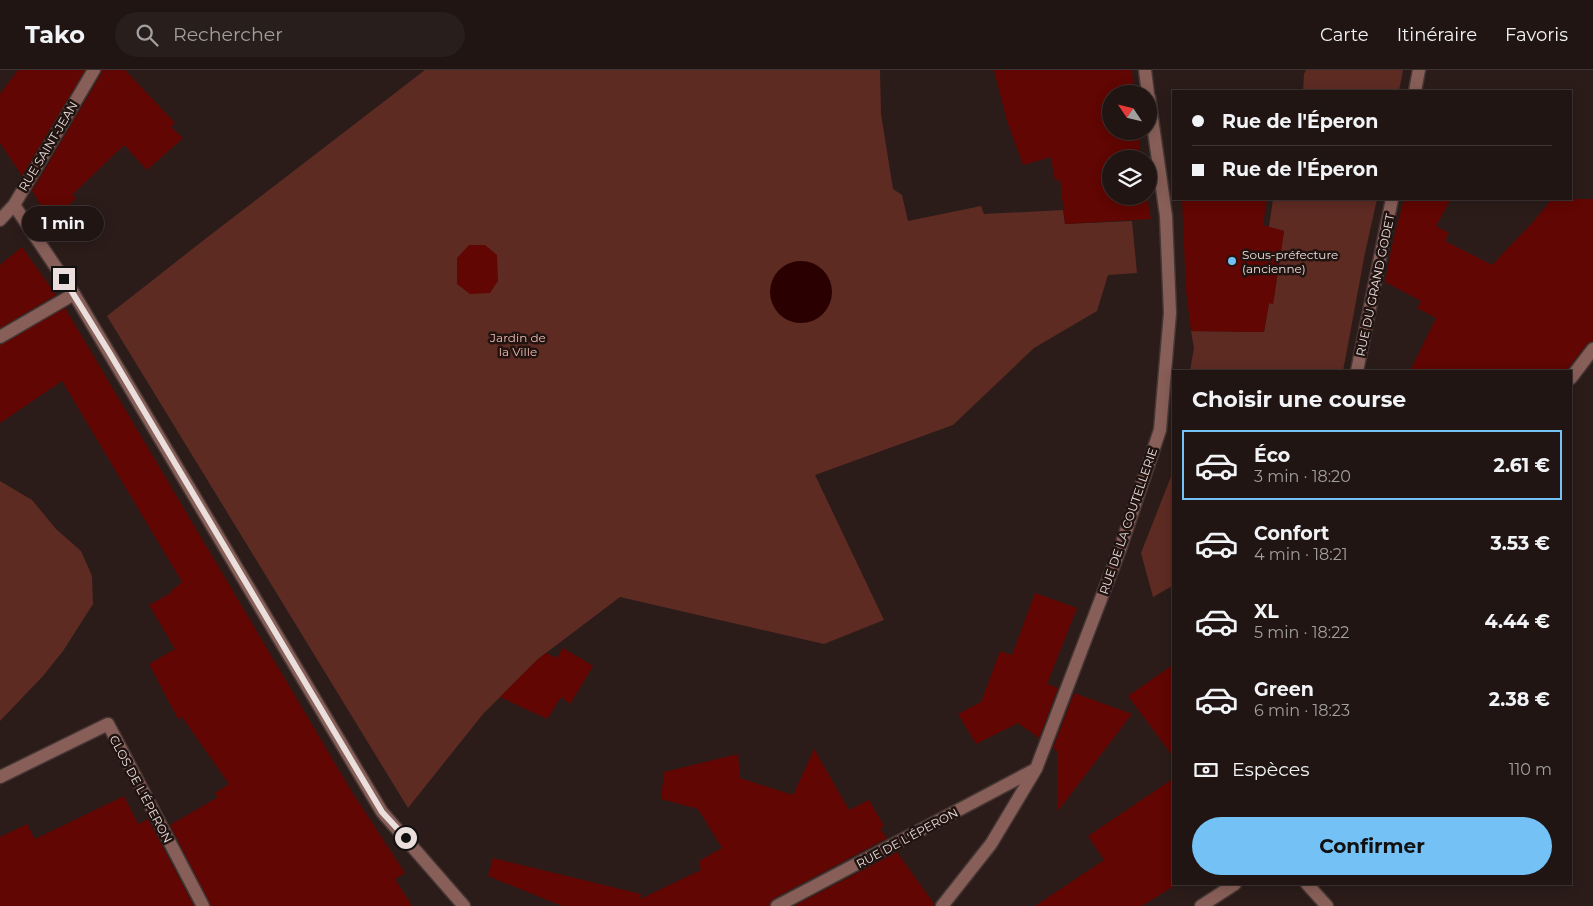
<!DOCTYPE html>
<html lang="fr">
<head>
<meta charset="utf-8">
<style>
	:root { --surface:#201513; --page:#281e1c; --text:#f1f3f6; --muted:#a29fa0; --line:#3d3433; --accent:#73c1f5 }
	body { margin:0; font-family:Montserrat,sans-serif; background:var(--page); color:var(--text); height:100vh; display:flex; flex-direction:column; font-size:19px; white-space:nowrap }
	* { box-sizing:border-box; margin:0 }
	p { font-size:16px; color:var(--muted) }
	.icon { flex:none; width:28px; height:28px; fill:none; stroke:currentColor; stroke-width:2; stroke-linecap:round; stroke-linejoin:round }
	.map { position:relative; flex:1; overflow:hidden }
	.details { position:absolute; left:1172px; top:300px; width:400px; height:515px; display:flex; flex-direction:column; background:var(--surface); border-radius:0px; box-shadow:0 2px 12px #0003,0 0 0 1px var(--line) }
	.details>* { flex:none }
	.guide { position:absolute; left:1172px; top:20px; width:400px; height:110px; border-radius:0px; box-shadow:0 2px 12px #0003,0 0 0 1px var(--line); display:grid; align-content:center; height:110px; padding:0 20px; background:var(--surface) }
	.needle { width:32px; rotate:305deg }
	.controls { position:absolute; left:1102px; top:15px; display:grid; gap:10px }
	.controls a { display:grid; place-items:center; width:55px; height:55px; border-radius:50%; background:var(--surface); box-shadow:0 2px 12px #0003,0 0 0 1px var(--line); font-size:25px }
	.end { position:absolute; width:22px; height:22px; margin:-11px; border:6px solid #eadfdd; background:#111; box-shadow:0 0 0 2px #111 }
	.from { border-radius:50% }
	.bubble { position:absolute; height:35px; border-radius:18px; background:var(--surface); box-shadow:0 2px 12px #0003,0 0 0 1px var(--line); font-size:16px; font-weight:700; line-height:35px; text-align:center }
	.guide b { display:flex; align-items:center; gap:18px; height:48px; font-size:19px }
	.guide b+b { border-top:1px solid var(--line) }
	.guide i { width:12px; height:12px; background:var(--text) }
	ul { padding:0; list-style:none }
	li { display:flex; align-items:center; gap:15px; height:70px; margin:0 10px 8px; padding:0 10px; border:2px solid transparent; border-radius:0px }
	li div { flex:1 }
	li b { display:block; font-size:19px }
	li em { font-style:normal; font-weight:700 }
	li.selected { border-color:var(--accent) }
	li>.icon { width:45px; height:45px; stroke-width:1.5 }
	h2 { padding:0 20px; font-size:22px; line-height:60px }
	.pay { display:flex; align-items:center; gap:12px; height:55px; padding:0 20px; font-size:19px }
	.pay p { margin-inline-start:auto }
	.action { display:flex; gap:10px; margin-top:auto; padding:10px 20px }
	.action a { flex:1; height:58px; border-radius:30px; background:var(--accent); color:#111; font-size:20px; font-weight:700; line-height:58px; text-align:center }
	header { display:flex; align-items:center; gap:30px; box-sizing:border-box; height:70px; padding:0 25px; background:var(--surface); border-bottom:1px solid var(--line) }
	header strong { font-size:24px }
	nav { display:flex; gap:28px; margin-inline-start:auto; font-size:18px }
	.search { width:350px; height:45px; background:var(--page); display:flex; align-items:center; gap:12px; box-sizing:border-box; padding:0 18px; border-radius:28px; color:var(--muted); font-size:19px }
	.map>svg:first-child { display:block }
	.green { fill:#5e2b23 }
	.water { fill:#2a0000 }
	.building { fill:#610602 }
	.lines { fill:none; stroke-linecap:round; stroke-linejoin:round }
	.minor-casing { stroke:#463734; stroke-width:15 }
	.minor { stroke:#885f58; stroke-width:12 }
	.route { stroke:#eadfdd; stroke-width:6 }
	.poi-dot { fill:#73c1f5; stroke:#211310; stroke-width:2 }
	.labels { text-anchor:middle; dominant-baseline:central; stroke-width:5; stroke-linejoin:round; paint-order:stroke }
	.street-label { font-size:12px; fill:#eadfdd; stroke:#211310 }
	.poi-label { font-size:12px; fill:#eadfdd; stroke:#211310; text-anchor:start }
	.park-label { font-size:12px; fill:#efbbb2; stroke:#211310 }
</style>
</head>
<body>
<header>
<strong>Tako</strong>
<div class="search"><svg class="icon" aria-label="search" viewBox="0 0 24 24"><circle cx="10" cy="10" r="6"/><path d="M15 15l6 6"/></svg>Rechercher</div>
<nav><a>Carte</a><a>Itinéraire</a><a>Favoris</a></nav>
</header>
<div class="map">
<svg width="1593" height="836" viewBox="0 0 1593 836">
	<rect width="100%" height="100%" fill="#2b1c19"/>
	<!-- green -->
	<path class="green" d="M 425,0 L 880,0 L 881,44 L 893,119 L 902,125 L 908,151 L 981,136 L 984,144 L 1063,140 L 1065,154 L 1132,151 L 1137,203 L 1108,205 L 1097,241 L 1034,278 L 953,355 L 815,405 L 884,550 L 824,574 L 620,527 L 538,589 L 483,644 L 408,738 L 107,246 L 209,166 Z
		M 1306,0 L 1403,0 L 1399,21 L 1303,21 L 1304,4 Z
		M 1273,129 L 1377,129 L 1365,183 L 1343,301 L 1190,301 L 1194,278 L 1191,261 L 1264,262 L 1269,233 L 1273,234 L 1284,161 L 1269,157 Z
		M 1174,399 L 1174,515 L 1153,527 L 1141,483 Z
		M 0,411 L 32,430 L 56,459 L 81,481 L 92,506 L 93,534 L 63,581 L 43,606 L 0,651 Z"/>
	<!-- water -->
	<path class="water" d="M770 222a31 31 0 1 1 62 0a31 31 0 1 1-62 0Z"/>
	<!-- building -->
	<path class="building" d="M 18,0 L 85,0 L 22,106 L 0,73 L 0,24 Z
		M 102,0 L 125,0 L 175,53 L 171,57 L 183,68 L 147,100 L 124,75 L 72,125 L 76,128 L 52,153 L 32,121 L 101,4 Z
		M 994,0 L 1132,0 L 1134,24 L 1111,24 L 1111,61 L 1138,61 L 1141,89 L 1111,89 L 1111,126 L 1147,126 L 1151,149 L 1065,154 L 1060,109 L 1055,111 L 1051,87 L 1023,95 L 1007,51 Z
		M 1182,129 L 1267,129 L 1263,155 L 1284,161 L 1273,234 L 1269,233 L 1264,262 L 1191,261 L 1186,221 Z
		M 1404,129 L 1451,129 L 1436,156 L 1449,163 L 1445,171 L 1492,195 L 1532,153 L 1552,129 L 1593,129 L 1593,271 L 1587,274 L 1566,301 L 1410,301 L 1436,248 L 1417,238 L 1421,231 L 1385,212 L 1392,175 Z
		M 469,175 L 485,175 L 497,185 L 498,211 L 490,223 L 470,224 L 457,214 L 457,188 Z
		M 22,177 L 56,225 L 0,258 L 0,195 Z
		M 65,238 L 352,722 L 405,803 L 395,809 L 412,836 L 211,836 L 170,755 L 218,727 L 215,723 L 229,714 L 182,647 L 178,649 L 149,594 L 175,579 L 149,535 L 171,523 L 170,522 L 182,512 L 62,311 L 0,353 L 0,275 Z
		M 1035,523 L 1077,538 L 1047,614 L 1058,618 L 1039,668 L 1018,653 L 976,674 L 958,644 L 981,632 L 1000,581 L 1012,585 Z
		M 563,578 L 593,596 L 570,634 L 561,627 L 547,649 L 500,627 L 538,589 L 546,583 L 557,588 Z
		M 1174,594 L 1174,688 L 1128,626 Z
		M 1074,623 L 1132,644 L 1057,742 L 1057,681 L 1053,678 Z
		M 814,679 L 849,740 L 869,730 L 884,756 L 880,759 L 887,768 L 773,829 L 770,832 L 769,836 L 562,836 L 488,806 L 493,788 L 641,824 L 640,829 L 701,800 L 699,791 L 722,778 L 698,739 L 661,729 L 664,702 L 738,684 L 740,708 L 793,725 Z
		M 1174,708 L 1174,816 L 1142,836 L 1035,836 L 1104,790 L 1088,766 Z
		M 124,726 L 138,754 L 148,749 L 194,836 L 0,836 L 0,767 L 27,754 L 35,769 Z
		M 897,782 L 934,834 L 934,836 L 794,836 Z"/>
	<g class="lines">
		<defs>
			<path id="minor" d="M 1145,0 L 1148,24
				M 1415,21 L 1419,0
				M 14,135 L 74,224 L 382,742 L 464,836
				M 0,150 L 14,135 L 94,0
				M 0,267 L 74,224
				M 1357,301 L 1392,129
				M 1571,308 L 1593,279
				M 0,707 L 108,654 L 203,836
				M 1307,814 L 1327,836
				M 777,836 L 1036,699
				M 942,836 L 991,774 L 1036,699 L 1120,479 L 1160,360 L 1170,243 L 1166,146 L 1149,27
				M 1201,836 L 1235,814"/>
		</defs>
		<!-- minor casing -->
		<use href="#minor" class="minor-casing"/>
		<!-- minor -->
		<use href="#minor" class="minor"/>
	</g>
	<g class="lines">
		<!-- route -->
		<path class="route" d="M 64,209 L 109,282 L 382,742 L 406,768"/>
	</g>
	<!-- markers -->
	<circle class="poi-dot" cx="1232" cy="191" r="5"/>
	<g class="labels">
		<!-- street labels -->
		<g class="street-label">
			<text transform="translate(48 76) rotate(-59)">RUE SAINT-JEAN</text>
			<text transform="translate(1375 215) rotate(-78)">RUE DU GRAND GODET</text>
			<text transform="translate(1128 451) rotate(-71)">RUE DE LA COUTELLERIE</text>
			<text transform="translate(141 719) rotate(62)">CLOS DE L'ÉPERON</text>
			<text transform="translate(907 768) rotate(-28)">RUE DE L'ÉPERON</text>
		</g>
		<!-- poi labels -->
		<g class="poi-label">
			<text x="1242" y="184">Sous-préfecture<tspan x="1242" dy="14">(ancienne)</tspan></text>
		</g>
		<!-- park labels -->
		<g class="park-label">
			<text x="518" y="267">Jardin de<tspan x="518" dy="14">la Ville</tspan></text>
		</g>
	</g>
</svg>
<div class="controls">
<a><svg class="needle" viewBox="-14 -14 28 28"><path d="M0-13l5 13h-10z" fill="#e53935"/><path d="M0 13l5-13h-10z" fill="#a29fa0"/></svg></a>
<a><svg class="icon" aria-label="layers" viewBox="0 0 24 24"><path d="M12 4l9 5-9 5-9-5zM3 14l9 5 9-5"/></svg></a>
</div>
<i class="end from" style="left:406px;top:768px"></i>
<i class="end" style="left:64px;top:209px"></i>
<div class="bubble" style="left:22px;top:136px;width:82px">1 min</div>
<div class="guide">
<b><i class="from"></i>Rue de l'Éperon</b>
<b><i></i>Rue de l'Éperon</b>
</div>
<section class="details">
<h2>Choisir une course</h2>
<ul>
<li class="selected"><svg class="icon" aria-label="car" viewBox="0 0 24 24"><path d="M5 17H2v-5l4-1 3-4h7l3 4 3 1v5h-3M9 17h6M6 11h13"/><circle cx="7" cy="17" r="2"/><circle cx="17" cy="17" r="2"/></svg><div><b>Éco</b><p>3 min · 18:20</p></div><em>2.61 €</em></li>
<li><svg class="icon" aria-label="car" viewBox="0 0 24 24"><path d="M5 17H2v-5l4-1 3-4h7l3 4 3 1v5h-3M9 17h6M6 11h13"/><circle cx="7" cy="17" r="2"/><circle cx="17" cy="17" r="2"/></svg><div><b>Confort</b><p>4 min · 18:21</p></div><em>3.53 €</em></li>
<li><svg class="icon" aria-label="car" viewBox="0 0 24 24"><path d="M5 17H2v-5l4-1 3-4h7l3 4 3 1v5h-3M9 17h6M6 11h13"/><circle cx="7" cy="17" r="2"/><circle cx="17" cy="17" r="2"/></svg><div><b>XL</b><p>5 min · 18:22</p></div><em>4.44 €</em></li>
<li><svg class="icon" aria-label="car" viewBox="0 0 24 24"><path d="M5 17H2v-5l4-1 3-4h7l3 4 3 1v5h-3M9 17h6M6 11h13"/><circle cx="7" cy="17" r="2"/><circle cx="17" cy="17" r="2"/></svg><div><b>Green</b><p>6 min · 18:23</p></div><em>2.38 €</em></li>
</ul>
<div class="pay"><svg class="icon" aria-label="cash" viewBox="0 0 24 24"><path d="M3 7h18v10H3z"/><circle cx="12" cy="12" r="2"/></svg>Espèces<p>110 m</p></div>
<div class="action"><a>Confirmer</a></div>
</section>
</div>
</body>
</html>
